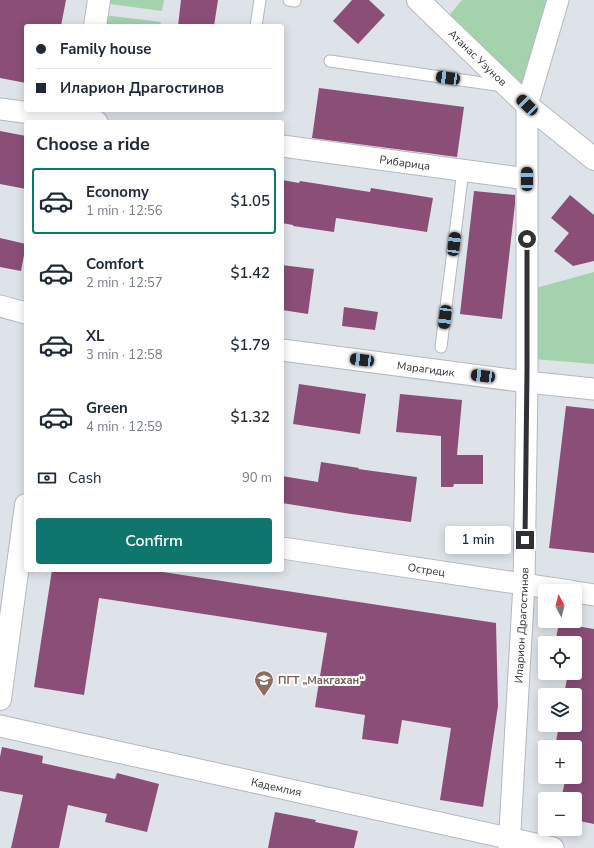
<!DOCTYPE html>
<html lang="en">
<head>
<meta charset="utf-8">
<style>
	:root { --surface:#fff; --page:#f2f2f3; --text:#1f2937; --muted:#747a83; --line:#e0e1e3; --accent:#0f766e }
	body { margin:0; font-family:"Nunito Sans",sans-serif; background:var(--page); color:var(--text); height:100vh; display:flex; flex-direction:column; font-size:15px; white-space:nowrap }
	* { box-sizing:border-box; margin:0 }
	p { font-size:13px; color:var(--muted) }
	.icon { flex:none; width:22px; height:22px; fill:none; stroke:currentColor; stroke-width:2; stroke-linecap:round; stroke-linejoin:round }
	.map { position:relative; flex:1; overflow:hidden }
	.sheet { position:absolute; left:24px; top:120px; width:260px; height:452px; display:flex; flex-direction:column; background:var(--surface); border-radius:4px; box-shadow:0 2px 10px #0003 }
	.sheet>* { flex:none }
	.guide { position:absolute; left:24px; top:24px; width:260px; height:88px; border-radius:4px; box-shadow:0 2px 10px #0003; display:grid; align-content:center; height:88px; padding:0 12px; background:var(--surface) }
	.needle { width:26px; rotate:353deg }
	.buttons { position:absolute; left:538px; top:584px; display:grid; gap:8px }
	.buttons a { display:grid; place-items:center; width:44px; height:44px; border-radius:4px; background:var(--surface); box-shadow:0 2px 10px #0003; font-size:20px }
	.end { position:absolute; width:18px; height:18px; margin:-9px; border:5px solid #2f3134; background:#fff; box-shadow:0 0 0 2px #fff }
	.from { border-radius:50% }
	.bubble { position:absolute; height:28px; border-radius:4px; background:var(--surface); box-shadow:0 2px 10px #0003; font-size:13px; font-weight:600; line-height:28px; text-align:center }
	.car { position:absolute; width:12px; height:24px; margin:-12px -6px; border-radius:5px; box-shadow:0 0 3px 1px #0007; background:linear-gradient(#222 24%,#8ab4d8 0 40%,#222 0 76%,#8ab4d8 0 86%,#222 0) }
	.guide b { display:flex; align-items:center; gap:14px; height:38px; font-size:15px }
	.guide b+b { border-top:1px solid var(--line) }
	.guide i { width:10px; height:10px; background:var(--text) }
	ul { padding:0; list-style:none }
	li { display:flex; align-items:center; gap:12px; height:66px; margin:0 8px 6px; padding:0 4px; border:2px solid transparent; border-radius:4px }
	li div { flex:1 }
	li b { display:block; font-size:15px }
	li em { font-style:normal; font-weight:600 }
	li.active { border-color:var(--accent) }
	li>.icon { width:36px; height:36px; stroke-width:1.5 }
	h2 { padding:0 12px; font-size:18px; line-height:48px }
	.pay { display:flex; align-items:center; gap:10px; height:44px; padding:0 12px; font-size:15px }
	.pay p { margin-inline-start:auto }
	.action { display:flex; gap:8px; margin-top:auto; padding:8px 12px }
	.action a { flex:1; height:46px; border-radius:4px; background:var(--accent); color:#fff; font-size:16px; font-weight:600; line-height:46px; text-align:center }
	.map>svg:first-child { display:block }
	.green { fill:#a3d2ac }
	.building { fill:#8a4e77 }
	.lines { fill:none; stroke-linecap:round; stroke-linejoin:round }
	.lane-casing { stroke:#b4b8be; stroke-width:13 }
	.street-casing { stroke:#b4b8be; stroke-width:23 }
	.secondary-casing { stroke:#b4b8be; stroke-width:24 }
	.lane { stroke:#fff; stroke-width:11 }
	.street { stroke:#fff; stroke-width:21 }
	.secondary { stroke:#fff; stroke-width:22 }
	.route { stroke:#2f3134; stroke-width:5 }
	.labels { text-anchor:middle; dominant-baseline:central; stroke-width:4; stroke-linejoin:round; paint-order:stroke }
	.street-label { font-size:11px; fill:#2f3134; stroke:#fff }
	.education-label { font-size:11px; font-weight:bold; fill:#785e54; stroke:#fff; text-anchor:start }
</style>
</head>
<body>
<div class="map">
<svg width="594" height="848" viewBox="0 0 594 848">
	<rect width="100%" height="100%" fill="#dee3e9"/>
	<!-- green -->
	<path class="green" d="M 110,0 L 164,0 L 162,11 L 110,4 Z
		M 462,0 L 548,0 L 523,85 L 448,17 Z
		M 104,15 L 161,22 L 160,26 L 103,26 Z
		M 594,272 L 594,364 L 534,359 L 536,288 Z"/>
	<!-- building -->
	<path class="building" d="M 0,0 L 66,0 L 61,26 L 26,26 L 26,83 L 0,78 Z
		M 181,0 L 218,0 L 214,26 L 178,26 Z
		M 352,0 L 369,0 L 385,15 L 358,44 L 333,21 Z
		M 319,88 L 464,107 L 457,157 L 312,138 Z
		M 0,131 L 26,136 L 26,189 L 0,184 Z
		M 282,180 L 299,183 L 300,181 L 370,192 L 371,188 L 433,198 L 427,232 L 336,218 L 334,232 L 293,226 L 293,225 L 282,223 Z
		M 474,191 L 515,195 L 515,204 L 502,319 L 460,314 Z
		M 570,195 L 594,215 L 594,261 L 573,266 L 554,251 L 569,233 L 551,218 Z
		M 0,238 L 26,244 L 21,271 L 0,267 Z
		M 282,265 L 314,269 L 308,314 L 282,310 Z
		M 344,307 L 378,312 L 375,330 L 342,326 Z
		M 299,384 L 366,394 L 360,434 L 293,424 Z
		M 400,394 L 462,400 L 457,455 L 483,455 L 483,484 L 454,484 L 453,487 L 441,487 L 441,436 L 396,432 Z
		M 566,406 L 594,409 L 594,553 L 549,548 Z
		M 321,462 L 359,468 L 358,469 L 417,477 L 411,522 L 351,514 L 282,503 L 282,476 L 318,482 Z
		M 52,570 L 150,570 L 496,623 L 498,706 L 483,807 L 440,800 L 451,728 L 402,720 L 398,744 L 362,739 L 365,715 L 315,707 L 327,633 L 99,598 L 84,695 L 34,687 Z
		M 559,623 L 594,629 L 594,824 L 575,820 L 575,799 L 561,799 L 566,777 L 575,777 L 575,747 L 555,747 L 559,725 L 575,725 L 575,695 L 564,695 L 568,673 L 575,673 L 575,643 L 555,643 Z
		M 2,747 L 43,756 L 42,763 L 115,779 L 117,773 L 159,784 L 147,832 L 105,822 L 107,814 L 68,805 L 59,848 L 11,848 L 23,795 L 0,791 L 0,757 Z
		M 275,812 L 316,820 L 315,822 L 358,831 L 354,848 L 268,848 Z"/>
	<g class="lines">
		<defs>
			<path id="lane" d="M 289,0 L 295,1 L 295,0
				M 256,26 L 260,0
				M 330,61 L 503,86
				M 441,347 L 463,170"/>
			<g id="street">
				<path d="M 0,109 L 97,122"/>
				<path id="s1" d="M 282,146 L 527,179"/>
				<path d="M 0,306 L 26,313"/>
				<path id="s2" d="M 282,350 L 527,382 L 594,389"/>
				<path id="s3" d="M 282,548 L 570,591"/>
				<path d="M 575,592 L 594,595"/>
				<path id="s4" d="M 0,726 L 553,848"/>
				<path id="s5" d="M 509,848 L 524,584 L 527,382 L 527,105 L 558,0"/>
			</g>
			<g id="secondary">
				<path id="s6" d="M 418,0 L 527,105 L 594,159"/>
				<path d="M 95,26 L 99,0"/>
				<path d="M 81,122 L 82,110"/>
				<path d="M 0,699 L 26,505"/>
			</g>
		</defs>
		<!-- lane casing -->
		<use href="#lane" class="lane-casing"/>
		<!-- street casing -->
		<use href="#street" class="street-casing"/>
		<!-- secondary casing -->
		<use href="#secondary" class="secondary-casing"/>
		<!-- lane -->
		<use href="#lane" class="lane"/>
		<!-- street -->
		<use href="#street" class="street"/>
		<!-- secondary -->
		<use href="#secondary" class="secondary"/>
	</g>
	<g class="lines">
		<!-- route -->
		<path class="route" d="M 525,540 L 527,370 L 527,239"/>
	</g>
	<!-- icons -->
	<defs>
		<symbol id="school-pin" viewBox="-11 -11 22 30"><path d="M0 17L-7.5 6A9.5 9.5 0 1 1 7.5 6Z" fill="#8d6e63" stroke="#fff"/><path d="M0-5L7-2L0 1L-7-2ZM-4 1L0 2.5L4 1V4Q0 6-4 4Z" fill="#fff"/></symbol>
	</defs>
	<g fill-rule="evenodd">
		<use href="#school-pin" x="253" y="669" width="22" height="30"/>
	</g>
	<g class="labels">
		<!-- street labels -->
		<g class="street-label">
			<text stroke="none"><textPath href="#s6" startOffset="83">Атанас Узунов</textPath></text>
			<text stroke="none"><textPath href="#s1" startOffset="124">Рибарица</textPath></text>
			<text stroke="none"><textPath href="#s2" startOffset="145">Марагидик</textPath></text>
			<text stroke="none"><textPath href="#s3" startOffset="146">Острец</textPath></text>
			<text stroke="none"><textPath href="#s5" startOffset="223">Иларион Драгостинов</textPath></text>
			<text stroke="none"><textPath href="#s4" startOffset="283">Кадемлия</textPath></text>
		</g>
		<!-- education labels -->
		<g class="education-label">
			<text x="278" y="680">ПГТ „Макгахан“</text>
		</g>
	</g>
</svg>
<div class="buttons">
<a><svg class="needle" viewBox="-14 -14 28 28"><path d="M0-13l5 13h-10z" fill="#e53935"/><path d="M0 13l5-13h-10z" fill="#747a83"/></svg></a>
<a><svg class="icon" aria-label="locate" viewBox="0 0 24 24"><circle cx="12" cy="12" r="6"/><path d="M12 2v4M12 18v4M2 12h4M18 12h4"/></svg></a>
<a><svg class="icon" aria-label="layers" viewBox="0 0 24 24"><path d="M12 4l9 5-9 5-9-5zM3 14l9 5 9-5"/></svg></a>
<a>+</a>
<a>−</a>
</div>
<i class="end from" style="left:527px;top:239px"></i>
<i class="end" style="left:525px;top:540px"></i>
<div class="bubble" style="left:445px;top:526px;width:66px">1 min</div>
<i class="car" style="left:448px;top:78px;rotate:278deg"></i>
<i class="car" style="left:527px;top:105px;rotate:314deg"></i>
<i class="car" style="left:527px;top:179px;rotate:0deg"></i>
<i class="car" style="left:454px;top:244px;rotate:7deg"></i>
<i class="car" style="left:445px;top:317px;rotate:187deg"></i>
<i class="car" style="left:362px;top:360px;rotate:277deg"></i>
<i class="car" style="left:483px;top:376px;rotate:277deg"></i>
<div class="guide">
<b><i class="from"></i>Family house</b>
<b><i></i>Иларион Драгостинов</b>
</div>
<section class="sheet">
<h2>Choose a ride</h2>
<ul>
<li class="active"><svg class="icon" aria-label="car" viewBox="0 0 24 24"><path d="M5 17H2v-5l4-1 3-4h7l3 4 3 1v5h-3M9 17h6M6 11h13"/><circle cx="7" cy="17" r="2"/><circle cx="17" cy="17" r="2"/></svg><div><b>Economy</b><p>1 min · 12:56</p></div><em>$1.05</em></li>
<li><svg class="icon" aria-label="car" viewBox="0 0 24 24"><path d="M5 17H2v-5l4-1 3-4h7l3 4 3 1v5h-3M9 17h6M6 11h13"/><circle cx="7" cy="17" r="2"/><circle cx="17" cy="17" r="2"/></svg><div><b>Comfort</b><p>2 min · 12:57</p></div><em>$1.42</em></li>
<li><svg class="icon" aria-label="car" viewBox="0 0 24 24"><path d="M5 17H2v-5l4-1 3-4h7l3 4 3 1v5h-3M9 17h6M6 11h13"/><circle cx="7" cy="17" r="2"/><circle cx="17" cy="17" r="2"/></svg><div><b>XL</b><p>3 min · 12:58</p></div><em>$1.79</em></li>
<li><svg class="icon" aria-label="car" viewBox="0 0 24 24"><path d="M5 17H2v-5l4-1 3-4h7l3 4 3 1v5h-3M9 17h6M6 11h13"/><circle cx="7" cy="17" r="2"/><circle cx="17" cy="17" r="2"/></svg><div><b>Green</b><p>4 min · 12:59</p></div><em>$1.32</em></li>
</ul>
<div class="pay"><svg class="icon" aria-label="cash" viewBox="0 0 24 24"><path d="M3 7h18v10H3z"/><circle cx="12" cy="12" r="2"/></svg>Cash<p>90 m</p></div>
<div class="action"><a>Confirm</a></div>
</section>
</div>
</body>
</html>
